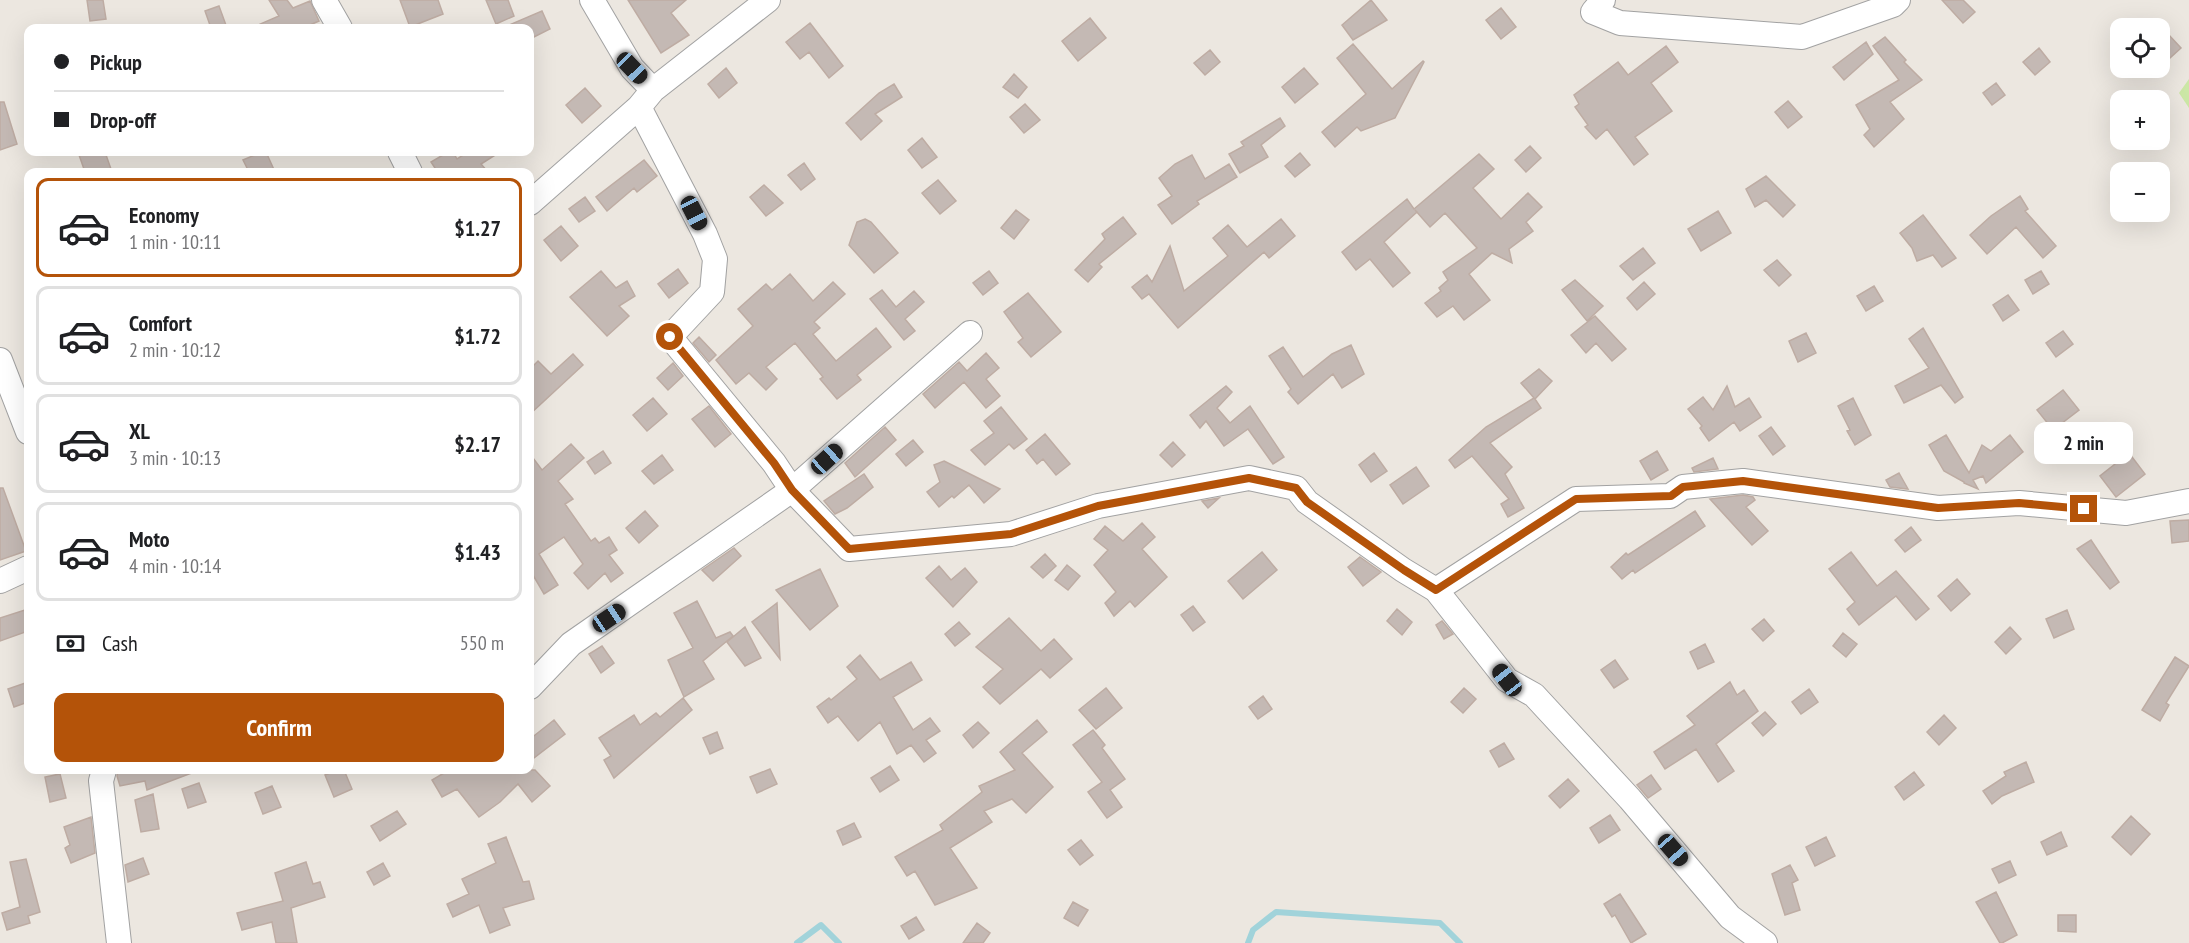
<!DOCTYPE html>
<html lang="en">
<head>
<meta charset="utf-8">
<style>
	:root { --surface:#fff; --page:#f2f2f2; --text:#202124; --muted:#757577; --line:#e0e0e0; --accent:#b45309 }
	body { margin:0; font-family:"PT Sans Narrow",sans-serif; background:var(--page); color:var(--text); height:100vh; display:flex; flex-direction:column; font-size:22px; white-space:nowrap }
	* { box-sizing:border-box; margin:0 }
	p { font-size:20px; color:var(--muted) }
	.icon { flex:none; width:33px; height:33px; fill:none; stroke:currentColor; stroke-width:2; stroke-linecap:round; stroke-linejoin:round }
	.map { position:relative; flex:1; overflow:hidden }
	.details { position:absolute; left:24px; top:168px; width:510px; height:606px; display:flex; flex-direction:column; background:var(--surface); border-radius:12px; box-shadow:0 6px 24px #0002 }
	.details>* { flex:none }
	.top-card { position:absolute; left:24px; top:24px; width:510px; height:132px; border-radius:12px; box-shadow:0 6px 24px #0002; display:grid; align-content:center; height:132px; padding:0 30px; background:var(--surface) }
	.buttons { position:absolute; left:2110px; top:18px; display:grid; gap:12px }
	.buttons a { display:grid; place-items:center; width:60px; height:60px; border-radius:12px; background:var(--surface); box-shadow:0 6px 24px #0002; font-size:30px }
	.end { position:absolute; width:27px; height:27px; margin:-14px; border:8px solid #b45309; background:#fff; box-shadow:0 0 0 3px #fff }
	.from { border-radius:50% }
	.bubble { position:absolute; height:42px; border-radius:12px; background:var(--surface); box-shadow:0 6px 24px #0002; font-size:20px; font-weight:700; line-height:42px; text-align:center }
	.car { position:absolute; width:18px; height:36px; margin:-18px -9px; border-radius:8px; box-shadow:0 0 4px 2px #0007; background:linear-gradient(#222 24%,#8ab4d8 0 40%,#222 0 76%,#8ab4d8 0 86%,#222 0) }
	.top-card b { display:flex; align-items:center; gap:21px; height:57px; font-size:22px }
	.top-card b+b { border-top:2px solid var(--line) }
	.top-card i { width:15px; height:15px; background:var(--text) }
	ul { padding:10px 0 0; list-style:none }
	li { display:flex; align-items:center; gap:18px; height:99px; margin:0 12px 9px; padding:0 18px; border:3px solid var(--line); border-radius:12px }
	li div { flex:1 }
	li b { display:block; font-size:22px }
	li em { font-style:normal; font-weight:700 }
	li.active { border-color:var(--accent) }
	li>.icon { width:54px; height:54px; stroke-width:1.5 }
	.pay { display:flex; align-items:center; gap:15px; height:66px; padding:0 30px; font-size:22px }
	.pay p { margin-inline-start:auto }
	.cta { display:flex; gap:12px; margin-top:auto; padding:12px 30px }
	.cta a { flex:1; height:69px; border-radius:12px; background:var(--accent); color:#fff; font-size:24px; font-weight:700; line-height:69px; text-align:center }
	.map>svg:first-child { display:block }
	.grass { fill:#cce7a6 }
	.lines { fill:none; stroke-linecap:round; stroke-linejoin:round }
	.stream { stroke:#a1d3da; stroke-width:6 }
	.building { fill:#c4b9b4; stroke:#beaca3; stroke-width:1.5 }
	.minor-casing { stroke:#a2a2a2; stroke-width:26 }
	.minor { stroke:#fff; stroke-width:24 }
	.route { stroke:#b45309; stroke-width:8 }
</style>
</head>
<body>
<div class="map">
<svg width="2189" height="943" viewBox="0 0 2189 943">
	<rect width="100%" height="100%" fill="#ece7e0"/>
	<!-- grass -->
	<path class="grass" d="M 2189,79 L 2189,108 L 2179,93 Z"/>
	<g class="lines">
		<!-- stream -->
		<path class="stream" d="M 797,943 L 821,925 L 839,943
			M 1248,943 L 1253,930 L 1276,912 L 1440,923 L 1460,943"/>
	</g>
	<!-- building -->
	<path class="building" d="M 87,0 L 103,0 L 106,19 L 90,21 Z
		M 269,0 L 287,0 L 293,8 L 310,1 L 319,21 L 303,28 L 251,28 L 279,16 Z
		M 400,0 L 438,0 L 443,14 L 410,27 Z
		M 486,0 L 508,0 L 514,16 L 496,24 Z
		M 628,0 L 686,0 L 671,13 L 689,35 L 661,53 Z
		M 1371,0 L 1387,20 L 1353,40 L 1342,25 Z
		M 1942,0 L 1963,0 L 1975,12 L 1963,23 Z
		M 219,6 L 227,28 L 211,28 L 205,11 Z
		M 1501,8 L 1516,27 L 1501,39 L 1486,20 Z
		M 542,11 L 550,29 L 530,39 L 530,28 L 502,28 Z
		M 1090,18 L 1106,38 L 1078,61 L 1062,41 Z
		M 810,23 L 843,66 L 829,78 L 809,52 L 800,59 L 786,42 Z
		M 2168,34 L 2181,48 L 2170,58 L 2160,47 L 2160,42 Z
		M 1885,37 L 1906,60 L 1904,62 L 1922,80 L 1890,102 L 1904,119 L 1874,147 L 1864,135 L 1870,129 L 1856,105 L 1899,80 L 1873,46 Z
		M 1866,42 L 1873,54 L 1844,80 L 1833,67 Z
		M 1353,44 L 1392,89 L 1423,61 L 1424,62 L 1395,118 L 1361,131 L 1357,127 L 1335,147 L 1322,132 L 1366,94 L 1337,58 Z
		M 1666,46 L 1678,62 L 1651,83 L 1672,111 L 1635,137 L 1648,154 L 1634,165 L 1607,129 L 1596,139 L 1585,127 L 1588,125 L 1575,107 L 1579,104 L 1574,95 L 1618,62 L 1628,75 Z
		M 2039,48 L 2050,62 L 2035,75 L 2023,62 Z
		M 1210,50 L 1220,62 L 1205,75 L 1194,63 Z
		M 726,68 L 737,83 L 719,98 L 708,84 Z
		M 1304,68 L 1318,84 L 1295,103 L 1282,87 Z
		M 1014,74 L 1027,87 L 1018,98 L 1003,87 Z
		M 1996,83 L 2005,95 L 1992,105 L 1983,93 Z
		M 894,84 L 902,97 L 875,114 L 882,121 L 861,140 L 846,123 L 879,93 Z
		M 585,88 L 601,106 L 582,123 L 566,105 Z
		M 1788,101 L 1802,117 L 1788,128 L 1775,112 Z
		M 0,102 L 4,102 L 17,144 L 0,150 Z
		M 1025,104 L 1040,120 L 1024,133 L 1010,117 Z
		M 1280,118 L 1285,126 L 1261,145 L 1268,157 L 1240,173 L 1229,154 L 1244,146 L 1241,142 Z
		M 922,138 L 937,157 L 922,168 L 908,150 Z
		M 1530,146 L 1541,158 L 1526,172 L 1515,160 Z
		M 78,152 L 105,152 L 112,172 L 85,172 Z
		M 262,152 L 266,152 L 275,172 L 249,172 L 243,160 Z
		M 448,152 L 453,152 L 457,159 L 468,152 L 500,152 L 481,164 L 488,172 L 435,172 L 437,171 L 431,162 Z
		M 1300,153 L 1310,165 L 1295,177 L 1285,166 Z
		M 1479,154 L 1494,169 L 1473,188 L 1501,219 L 1528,193 L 1542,207 L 1526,222 L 1533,231 L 1509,249 L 1512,263 L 1492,253 L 1469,274 L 1490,300 L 1464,320 L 1453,306 L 1437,317 L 1425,303 L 1441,291 L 1439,288 L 1448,280 L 1443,272 L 1477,248 L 1445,213 L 1430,227 L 1415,210 L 1417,212 L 1384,242 L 1410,273 L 1393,287 L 1370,259 L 1356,270 L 1342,252 L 1407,199 L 1414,209 Z
		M 1192,155 L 1205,179 L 1229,164 L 1237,177 L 1197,201 L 1199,204 L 1172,224 L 1158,205 L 1172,196 L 1159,178 L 1175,164 Z
		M 644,160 L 657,176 L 637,192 L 634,188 L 607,211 L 596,197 Z
		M 804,163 L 815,179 L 801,190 L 788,175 Z
		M 1766,176 L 1795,205 L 1783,217 L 1766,200 L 1755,207 L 1746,189 Z
		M 938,180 L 956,201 L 940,214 L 922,193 Z
		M 764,185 L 783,203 L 766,216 L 750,197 Z
		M 2020,196 L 2028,209 L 2025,211 L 2056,246 L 2043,258 L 2016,227 L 1987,254 L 1970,235 L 1991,216 Z
		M 585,197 L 595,211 L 579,222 L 569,209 Z
		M 1016,210 L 1029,220 L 1014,239 L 1001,228 Z
		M 1718,211 L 1731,233 L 1701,251 L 1688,229 Z
		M 1923,215 L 1956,258 L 1942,267 L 1933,255 L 1917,261 L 1912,248 L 1900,233 Z
		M 1123,217 L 1136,234 L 1099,264 L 1102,267 L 1088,282 L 1075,270 L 1105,239 L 1102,234 Z
		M 865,219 L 871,222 L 898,253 L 874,273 L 849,245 L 857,222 Z
		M 1281,219 L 1295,236 L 1269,258 L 1264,252 L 1178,328 L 1149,294 L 1142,299 L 1132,287 L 1147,275 L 1152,282 L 1170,246 L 1184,291 L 1228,256 L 1213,238 L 1228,225 L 1247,247 Z
		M 561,226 L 578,246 L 561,261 L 544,240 Z
		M 1643,248 L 1655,263 L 1633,280 L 1620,266 Z
		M 1777,260 L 1791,275 L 1779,286 L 1764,270 Z
		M 678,269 L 688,283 L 669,298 L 658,284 Z
		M 601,271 L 616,288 L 627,281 L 635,296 L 619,306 L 629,316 L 607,336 L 570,297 Z
		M 989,271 L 998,283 L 983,295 L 973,283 Z
		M 2041,271 L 2049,284 L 2033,294 L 2025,280 Z
		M 790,274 L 813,301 L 833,282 L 845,294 L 814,322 L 820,328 L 813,334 L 836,361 L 876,328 L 891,347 L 857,375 L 861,380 L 837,399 L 820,379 L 823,377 L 795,343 L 766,367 L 777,379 L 766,390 L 749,373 L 736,384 L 716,360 L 753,326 L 738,309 L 766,284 L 772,290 Z
		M 1575,280 L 1603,306 L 1587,321 L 1562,290 Z
		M 1644,282 L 1655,294 L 1637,310 L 1627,298 Z
		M 1874,286 L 1883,301 L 1866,311 L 1857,296 Z
		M 882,290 L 896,307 L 914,291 L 924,302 L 905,319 L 915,331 L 904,340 L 870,299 Z
		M 1028,293 L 1061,332 L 1031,357 L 1018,342 L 1023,338 L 1004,312 Z
		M 2008,295 L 2019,310 L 2003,321 L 1993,305 Z
		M 1595,316 L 1626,349 L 1612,361 L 1596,343 L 1586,353 L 1571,335 Z
		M 1923,328 L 1963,397 L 1955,403 L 1941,385 L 1904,403 L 1895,386 L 1929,368 L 1909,339 Z
		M 2063,331 L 2073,344 L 2056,357 L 2046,343 Z
		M 1806,333 L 1816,353 L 1798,362 L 1789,341 Z
		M 699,337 L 716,355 L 709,362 L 693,343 Z
		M 1351,345 L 1364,374 L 1342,388 L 1333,374 L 1298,404 L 1288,392 L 1291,389 L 1269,356 L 1283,347 L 1303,377 L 1332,354 Z
		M 986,353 L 999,368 L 986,379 L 1000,396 L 986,408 L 964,382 L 935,408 L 923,394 L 959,362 L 967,371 Z
		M 573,354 L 583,365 L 530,414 L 530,369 L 538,361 L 551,374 Z
		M 673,363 L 683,376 L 668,390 L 657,378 Z
		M 1539,369 L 1552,381 L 1535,399 L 1541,408 L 1490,443 L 1512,467 L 1505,474 L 1524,508 L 1508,517 L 1501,504 L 1509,499 L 1472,456 L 1455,468 L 1449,460 L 1486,427 L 1534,398 L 1521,383 Z
		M 1226,386 L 1232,392 L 1217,408 L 1230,423 L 1250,406 L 1284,457 L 1273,464 L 1248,429 L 1224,446 L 1206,421 L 1200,428 L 1190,415 Z
		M 1727,386 L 1735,407 L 1749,398 L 1761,417 L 1740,431 L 1734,422 L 1709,441 L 1700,428 L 1702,426 L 1688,409 L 1703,397 L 1713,410 Z
		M 2063,390 L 2079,410 L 2053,430 L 2037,410 Z
		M 653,398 L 667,414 L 647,431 L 633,415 Z
		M 1853,398 L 1871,435 L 1855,445 L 1847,431 L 1850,430 L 1838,406 Z
		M 709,406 L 731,434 L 715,447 L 692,419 Z
		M 1001,407 L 1027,439 L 1014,449 L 1009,444 L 985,465 L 971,450 L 994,433 L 984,421 Z
		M 885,427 L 896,440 L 855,477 L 845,463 Z
		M 1771,427 L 1785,446 L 1773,455 L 1759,436 Z
		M 1045,434 L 1070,464 L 1056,475 L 1043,459 L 1037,464 L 1026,450 Z
		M 1946,435 L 1969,473 L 1982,445 L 1991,451 L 2010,435 L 2023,452 L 1986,483 L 1983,476 L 1973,480 L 1978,489 L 1964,483 L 1964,482 L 1944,471 L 1929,445 Z
		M 913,440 L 923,452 L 906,466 L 896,454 Z
		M 1173,442 L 1185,455 L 1172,467 L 1160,455 Z
		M 571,444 L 584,458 L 558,481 L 573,499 L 565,504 L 591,541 L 595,538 L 599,543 L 609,537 L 617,550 L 609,555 L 623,573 L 611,582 L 605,573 L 588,589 L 574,573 L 583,564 L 564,537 L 539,554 L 558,585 L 544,594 L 530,570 L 530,454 L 542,470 Z
		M 603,451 L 611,463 L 595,474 L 587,462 Z
		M 1657,451 L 1668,470 L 1651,480 L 1640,461 Z
		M 1374,453 L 1387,471 L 1371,482 L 1359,465 Z
		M 2129,453 L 2145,474 L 2116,497 L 2100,476 Z
		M 662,455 L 673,470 L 654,484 L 642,471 Z
		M 1713,458 L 1718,469 L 1694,472 L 1692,468 Z
		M 944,461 L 1000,489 L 984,503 L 969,485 L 954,498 L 952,496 L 939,507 L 927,492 L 940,482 L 934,465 Z
		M 1416,467 L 1429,486 L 1403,504 L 1390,485 Z
		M 1899,473 L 1908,489 L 1890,487 L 1886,480 Z
		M 864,474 L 873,487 L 847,508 L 835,514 L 824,501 Z
		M 0,488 L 3,488 L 26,551 L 0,560 Z
		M 1743,495 L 1753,497 L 1755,500 L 1746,507 L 1768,531 L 1752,545 L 1710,499 Z
		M 1219,498 L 1208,508 L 1202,501 Z
		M 645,511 L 658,526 L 639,543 L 626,528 Z
		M 1695,511 L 1705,526 L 1635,573 L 1633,570 L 1622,579 L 1611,567 L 1626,553 L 1628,555 Z
		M 2189,520 L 2189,541 L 2172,543 L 2170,521 Z
		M 1142,523 L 1155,537 L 1142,549 L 1167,577 L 1135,607 L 1130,601 L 1114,616 L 1105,603 L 1116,592 L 1094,565 L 1108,550 L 1094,539 L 1105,526 L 1123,541 Z
		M 1911,527 L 1921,540 L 1905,552 L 1895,540 Z
		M 2091,540 L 2119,582 L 2110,589 L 2077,549 Z
		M 734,548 L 741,556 L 713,581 L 702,570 Z
		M 1262,552 L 1277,570 L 1243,599 L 1228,581 Z
		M 1851,552 L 1877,586 L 1896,571 L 1929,609 L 1916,620 L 1896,596 L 1859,625 L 1847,609 L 1855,602 L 1829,569 Z
		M 1045,554 L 1056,566 L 1043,578 L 1031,567 Z
		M 1360,557 L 1381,572 L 1363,586 L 1348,567 Z
		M 1067,565 L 1080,576 L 1068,590 L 1055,580 Z
		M 939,566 L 951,580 L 965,568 L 977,582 L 953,607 L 926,578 Z
		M 820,569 L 838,606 L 810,630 L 776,590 Z
		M 1957,579 L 1970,594 L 1951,611 L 1938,596 Z
		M 697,601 L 716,638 L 730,632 L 733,636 L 703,661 L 714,679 L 684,697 L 668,660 L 693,648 L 674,613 Z
		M 777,603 L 778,623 L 780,659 L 752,622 Z
		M 1193,606 L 1205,622 L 1193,631 L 1181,615 Z
		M 28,609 L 28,631 L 0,641 L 0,618 Z
		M 1397,609 L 1412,622 L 1402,635 L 1387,621 Z
		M 2067,610 L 2074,629 L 2054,638 L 2046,619 Z
		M 1009,618 L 1041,651 L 1054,639 L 1072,659 L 1050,678 L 1041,669 L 1000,704 L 983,687 L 1003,669 L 976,647 Z
		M 1764,619 L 1774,631 L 1763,641 L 1752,629 Z
		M 1442,621 L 1453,634 L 1444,639 L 1436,625 Z
		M 959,622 L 970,634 L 955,646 L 945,634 Z
		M 745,627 L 761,658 L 745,666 L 727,642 Z
		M 2010,627 L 2021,639 L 2006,654 L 1995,642 Z
		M 1843,633 L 1857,644 L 1846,657 L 1833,646 Z
		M 1705,644 L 1714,662 L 1698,669 L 1690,652 Z
		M 602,646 L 614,663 L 601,673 L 589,654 Z
		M 860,655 L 880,680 L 911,662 L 922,680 L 893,697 L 913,730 L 930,718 L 940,731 L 926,740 L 936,753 L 924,762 L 911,745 L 897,754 L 880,722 L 858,741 L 838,716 L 828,723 L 817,707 L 829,698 L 831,700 L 857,679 L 847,667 Z
		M 2175,657 L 2189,666 L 2166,703 L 2169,705 L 2160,721 L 2142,710 Z
		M 1615,660 L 1628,679 L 1614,688 L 1601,670 Z
		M 28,682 L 28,702 L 14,707 L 8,689 Z
		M 1730,682 L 1737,695 L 1744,690 L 1758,711 L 1716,744 L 1734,771 L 1718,782 L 1696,749 L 1665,769 L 1654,752 L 1695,725 L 1687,716 Z
		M 1106,688 L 1122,708 L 1096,729 L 1079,710 Z
		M 1464,688 L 1476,699 L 1463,713 L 1451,702 Z
		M 1809,689 L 1818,702 L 1801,714 L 1792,702 Z
		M 1263,696 L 1272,709 L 1258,719 L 1249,707 Z
		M 683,698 L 692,710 L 614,778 L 604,760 L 611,756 L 599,738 L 634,715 L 640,725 L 656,713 L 660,717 Z
		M 1765,712 L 1776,724 L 1763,736 L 1752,723 Z
		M 1944,715 L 1956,728 L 1939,745 L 1927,732 Z
		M 554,720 L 565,734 L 530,761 L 530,739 Z
		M 1037,720 L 1047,732 L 1022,753 L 1053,787 L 1026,813 L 1012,799 L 984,811 L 992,822 L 950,848 L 977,888 L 935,905 L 915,871 L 907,876 L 895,857 L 943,830 L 940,825 L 982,792 L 979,786 L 1015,770 L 1000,752 Z
		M 978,722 L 989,733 L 973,748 L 963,735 Z
		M 1093,730 L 1105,745 L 1102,748 L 1125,779 L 1110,790 L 1122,807 L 1107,818 L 1088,792 L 1102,782 L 1073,745 Z
		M 717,732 L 723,748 L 710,754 L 703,738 Z
		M 1504,743 L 1514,759 L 1499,767 L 1490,751 Z
		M 2026,762 L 2034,782 L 2002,796 L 1992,804 L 1983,791 L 2006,776 L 2004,772 Z
		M 890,766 L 899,780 L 880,792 L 871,778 Z
		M 770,769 L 777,784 L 757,793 L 750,777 Z
		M 118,770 L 196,770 L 197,771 L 147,790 L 145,781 L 120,786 L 117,776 Z
		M 338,770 L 344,770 L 352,789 L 334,797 L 325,775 Z
		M 449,770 L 535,770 L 550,786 L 532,802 L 518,784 L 500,802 L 479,817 L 457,789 L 442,797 L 432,780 Z
		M 1914,772 L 1924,785 L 1904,800 L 1895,787 Z
		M 60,774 L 66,798 L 50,802 L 45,777 Z
		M 1651,775 L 1661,789 L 1648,798 L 1637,785 Z
		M 1568,779 L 1579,791 L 1560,808 L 1549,796 Z
		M 199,783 L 206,802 L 188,808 L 182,789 Z
		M 272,786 L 281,807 L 263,814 L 255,793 Z
		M 153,794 L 159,829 L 141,832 L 135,800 Z
		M 397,811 L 406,824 L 380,841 L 371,826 Z
		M 1610,815 L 1620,830 L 1599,843 L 1590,828 Z
		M 2131,816 L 2150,834 L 2131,855 L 2112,837 Z
		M 91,817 L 95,853 L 71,863 L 65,848 L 70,845 L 64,827 Z
		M 854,823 L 861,837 L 843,845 L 837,831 Z
		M 2061,832 L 2067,846 L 2047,855 L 2041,842 Z
		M 506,837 L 523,882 L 529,881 L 534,899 L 503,908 L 510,925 L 490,933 L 479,905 L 453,917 L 447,904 L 469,894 L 462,879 L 496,863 L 488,844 Z
		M 1826,837 L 1835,856 L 1815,866 L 1806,847 Z
		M 1081,840 L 1093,855 L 1080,865 L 1068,850 Z
		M 143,858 L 149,874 L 128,882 L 125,865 Z
		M 26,859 L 40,912 L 28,916 L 30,923 L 7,930 L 2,913 L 20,907 L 10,862 Z
		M 2010,861 L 2016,875 L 1999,883 L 1992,869 Z
		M 306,862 L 313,884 L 320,882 L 325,897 L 291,908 L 297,943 L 276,943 L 272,922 L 242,930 L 237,913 L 283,901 L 275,873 Z
		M 383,863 L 390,876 L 374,885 L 367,872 Z
		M 1790,865 L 1798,880 L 1792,883 L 1800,910 L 1785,915 L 1772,874 Z
		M 1996,892 L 2017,935 L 2002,943 L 2000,943 L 1976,902 Z
		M 1620,894 L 1646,934 L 1631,943 L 1615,915 L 1612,917 L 1604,904 Z
		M 1073,902 L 1088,910 L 1078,926 L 1064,918 Z
		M 2058,915 L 2076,915 L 2076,932 L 2058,931 Z
		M 916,917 L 924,930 L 909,939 L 901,926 Z
		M 977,923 L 990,933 L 983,943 L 963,943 Z"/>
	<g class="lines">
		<defs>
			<path id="minor" d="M 324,0 L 340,28
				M 592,0 L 632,68 L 653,90
				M 1603,0 L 1593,12 L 1620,23 L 1802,37 L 1893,5 L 1898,0
				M 639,107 L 705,234 L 715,259 L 712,292 L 670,337 L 774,463 L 792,490 L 849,549 L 1011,534 L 1098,506 L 1249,478 L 1296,488 L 1307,502 L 1403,570 L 1436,590 L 1576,499 L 1670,496 L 1683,487 L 1743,481 L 1938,508 L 2019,503 L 2126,513 L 2189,501
				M 400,152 L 410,172
				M 530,203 L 639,107 L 653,90 L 768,0
				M 0,360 L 28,432
				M 0,581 L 28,568
				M 1436,590 L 1507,680 L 1534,695 L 1630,799 L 1730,917 L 1765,943
				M 530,687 L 571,644 L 792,490 L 970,333
				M 104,770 L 101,781 L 119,943"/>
		</defs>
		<!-- minor casing -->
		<use href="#minor" class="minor-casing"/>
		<!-- minor -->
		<use href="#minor" class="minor"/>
	</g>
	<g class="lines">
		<!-- route -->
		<path class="route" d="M 670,337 L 774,463 L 792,490 L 849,549 L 1011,534 L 1098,506 L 1249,478 L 1296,488 L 1307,502 L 1404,570 L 1436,590 L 1576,499 L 1671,496 L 1683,487 L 1743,481 L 1938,508 L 2019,503 L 2084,509"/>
	</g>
</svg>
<div class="buttons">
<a><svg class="icon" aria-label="locate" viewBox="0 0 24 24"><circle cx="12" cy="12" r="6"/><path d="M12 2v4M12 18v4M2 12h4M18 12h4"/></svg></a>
<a>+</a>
<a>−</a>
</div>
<i class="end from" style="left:670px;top:337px"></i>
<i class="end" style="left:2084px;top:509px"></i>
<div class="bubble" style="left:2034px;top:422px;width:99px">2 min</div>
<i class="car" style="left:632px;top:68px;rotate:136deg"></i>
<i class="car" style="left:694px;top:213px;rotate:153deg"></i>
<i class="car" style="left:827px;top:459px;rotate:48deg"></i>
<i class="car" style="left:609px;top:618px;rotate:56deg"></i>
<i class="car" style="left:1507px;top:680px;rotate:322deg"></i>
<i class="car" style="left:1673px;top:850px;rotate:139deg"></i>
<div class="top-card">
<b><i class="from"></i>Pickup</b>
<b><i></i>Drop-off</b>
</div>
<section class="details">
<ul>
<li class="active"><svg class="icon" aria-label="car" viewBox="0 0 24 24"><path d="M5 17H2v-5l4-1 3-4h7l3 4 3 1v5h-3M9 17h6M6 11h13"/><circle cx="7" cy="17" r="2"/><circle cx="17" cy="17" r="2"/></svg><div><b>Economy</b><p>1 min · 10:11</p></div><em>$1.27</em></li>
<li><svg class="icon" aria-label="car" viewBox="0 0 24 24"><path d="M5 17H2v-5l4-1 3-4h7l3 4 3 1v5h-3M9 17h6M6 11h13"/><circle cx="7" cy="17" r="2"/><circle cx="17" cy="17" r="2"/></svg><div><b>Comfort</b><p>2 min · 10:12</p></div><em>$1.72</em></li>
<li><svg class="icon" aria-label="car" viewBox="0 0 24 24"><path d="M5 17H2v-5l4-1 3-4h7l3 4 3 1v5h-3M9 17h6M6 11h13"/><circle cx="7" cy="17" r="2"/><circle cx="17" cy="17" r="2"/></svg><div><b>XL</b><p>3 min · 10:13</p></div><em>$2.17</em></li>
<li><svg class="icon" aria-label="car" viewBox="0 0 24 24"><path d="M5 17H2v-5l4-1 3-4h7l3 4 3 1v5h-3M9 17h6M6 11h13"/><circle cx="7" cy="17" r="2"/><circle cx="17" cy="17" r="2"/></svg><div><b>Moto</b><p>4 min · 10:14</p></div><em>$1.43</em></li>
</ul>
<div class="pay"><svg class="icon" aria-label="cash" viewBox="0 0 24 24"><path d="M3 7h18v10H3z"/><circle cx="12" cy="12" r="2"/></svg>Cash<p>550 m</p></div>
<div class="cta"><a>Confirm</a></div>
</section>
</div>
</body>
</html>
